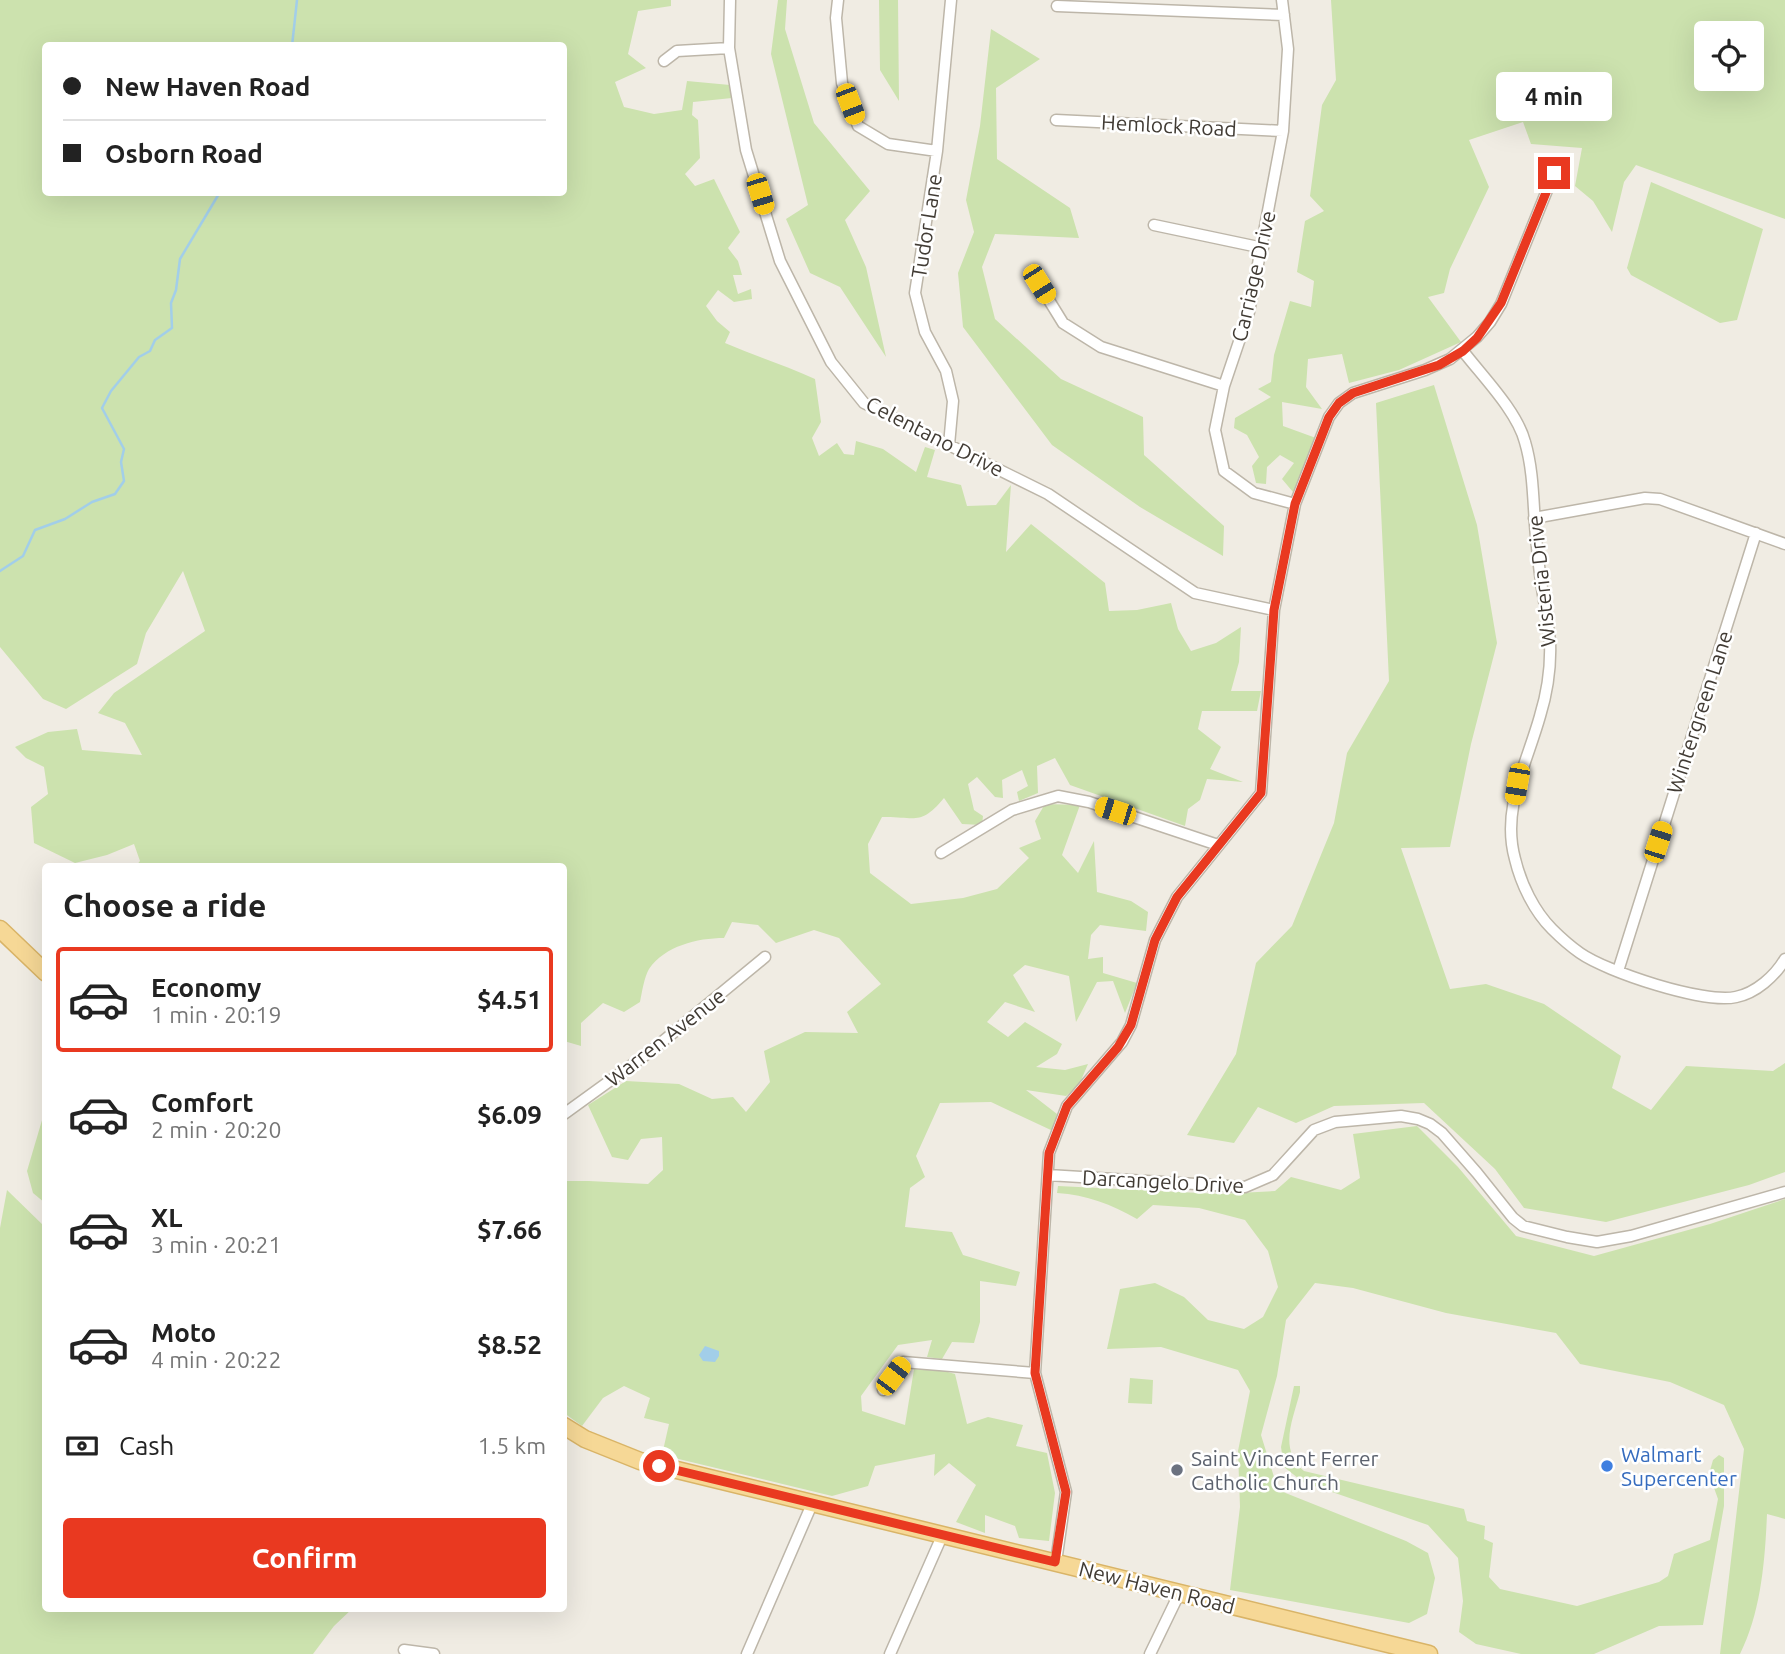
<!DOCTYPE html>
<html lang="en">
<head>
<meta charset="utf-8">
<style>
	:root { --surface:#fff; --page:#f2f2f2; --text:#222; --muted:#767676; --line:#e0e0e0; --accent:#e93920 }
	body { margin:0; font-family:Ubuntu,sans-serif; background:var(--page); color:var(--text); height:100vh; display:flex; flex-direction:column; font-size:26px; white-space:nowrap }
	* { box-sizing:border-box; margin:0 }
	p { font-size:23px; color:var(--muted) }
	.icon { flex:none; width:38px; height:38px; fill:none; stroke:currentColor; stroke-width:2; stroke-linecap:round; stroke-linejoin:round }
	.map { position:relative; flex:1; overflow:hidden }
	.sheet { position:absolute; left:42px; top:863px; width:525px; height:749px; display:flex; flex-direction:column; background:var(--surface); border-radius:7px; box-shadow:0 7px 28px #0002 }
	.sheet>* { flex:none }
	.top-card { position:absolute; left:42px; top:42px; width:525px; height:154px; border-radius:7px; box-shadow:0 7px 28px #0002; display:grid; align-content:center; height:154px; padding:0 21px; background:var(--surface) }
	.fabs { position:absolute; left:1694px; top:21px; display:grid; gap:14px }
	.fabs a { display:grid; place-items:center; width:70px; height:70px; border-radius:7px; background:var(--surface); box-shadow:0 7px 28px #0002; font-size:35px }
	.end { position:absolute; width:32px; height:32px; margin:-16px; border:9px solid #e93920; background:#fff; box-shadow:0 0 0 4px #fff }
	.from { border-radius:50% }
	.bubble { position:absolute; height:49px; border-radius:7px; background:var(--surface); box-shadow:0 7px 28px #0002; font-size:23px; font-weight:700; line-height:49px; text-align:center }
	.car { position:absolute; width:21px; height:42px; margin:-21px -10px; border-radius:9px; box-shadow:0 0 5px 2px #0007; background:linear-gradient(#f5c518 24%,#345 0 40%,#f5c518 0 76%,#345 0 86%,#f5c518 0) }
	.top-card b { display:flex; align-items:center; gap:24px; height:66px; font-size:26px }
	.top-card b+b { border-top:2px solid var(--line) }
	.top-card i { width:18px; height:18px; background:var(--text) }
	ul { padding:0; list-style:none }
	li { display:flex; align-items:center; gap:21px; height:105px; margin:0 14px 10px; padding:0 7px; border:4px solid transparent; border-radius:7px }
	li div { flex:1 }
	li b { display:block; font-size:26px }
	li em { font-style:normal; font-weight:700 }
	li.on { border-color:var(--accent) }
	li>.icon { width:63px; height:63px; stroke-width:1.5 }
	h2 { padding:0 21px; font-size:32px; line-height:84px }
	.pay { display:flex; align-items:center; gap:18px; height:77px; padding:0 21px; font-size:26px }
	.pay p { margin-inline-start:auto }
	.button { display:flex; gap:14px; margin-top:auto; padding:14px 21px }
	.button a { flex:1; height:80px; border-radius:7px; background:var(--accent); color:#fff; font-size:28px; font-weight:700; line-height:80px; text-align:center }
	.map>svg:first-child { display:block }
	.green { fill:#cce2ae; fill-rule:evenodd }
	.water { fill:#a2cee9 }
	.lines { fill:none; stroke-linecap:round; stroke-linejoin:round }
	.stream { stroke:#a2cee9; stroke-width:2.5 }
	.minor-casing { stroke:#bdb6a9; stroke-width:13 }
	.primary-casing { stroke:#d9b467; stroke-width:19 }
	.minor { stroke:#fff; stroke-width:10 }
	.primary { stroke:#f6d896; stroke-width:16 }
	.route { stroke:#e93920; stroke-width:9 }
	.shop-dot { fill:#3f7fe0; stroke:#fff; stroke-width:2.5 }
	.worship-dot { fill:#6b7280; stroke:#fff; stroke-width:2.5 }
	.labels { text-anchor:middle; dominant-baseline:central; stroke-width:5; stroke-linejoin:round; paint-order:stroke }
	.street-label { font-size:21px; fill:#413b34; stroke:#fff }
	.shop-label { font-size:21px; fill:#366cbe; stroke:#fff; text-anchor:start }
	.worship-label { font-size:21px; fill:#5b616d; stroke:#fff; text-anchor:start }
</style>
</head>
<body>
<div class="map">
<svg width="1785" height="1654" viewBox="0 0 1785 1654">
	<rect width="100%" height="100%" fill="#f0ece3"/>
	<!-- green -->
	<path class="green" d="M 0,0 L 671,0 L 671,6 L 638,11 L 628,54 L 646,68 L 615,82 L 624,107 L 654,114 L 682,110 L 687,81 L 730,85 L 732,98 L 693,102 L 692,115 L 698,120 L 700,158 L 685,174 L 695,186 L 714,179 L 740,232 L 728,248 L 738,261 L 742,275 L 733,275 L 738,294 L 751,289 L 752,299 L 734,302 L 718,290 L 706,306 L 717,321 L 730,332 L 725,343 C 755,356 785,365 815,379 L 821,422 L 812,438 L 819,456 L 837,443 L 844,454 L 854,455 L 856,441 L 883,449 L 916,472 L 925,447 L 935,450 L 927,477 L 961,485 L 967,506 L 996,505 L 1011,485 L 1006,552 L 1031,524 L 1105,583 L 1109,611 L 1137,610 L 1171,603 L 1178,629 L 1191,651 L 1216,643 L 1241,627 L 1239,662 L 1231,691 L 1261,691 L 1257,711 L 1202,711 L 1198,729 L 1221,747 L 1210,769 L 1243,782 L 1207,779 L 1200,800 L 1188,809 L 1185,826 L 1070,785 L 1055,758 L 1037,766 L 1038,793 L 1019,801 L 1017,792 L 1028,786 L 1022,770 L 1002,780 L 1003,798 L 995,797 L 977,777 L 968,784 L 974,810 L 983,816 L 982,825 L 962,824 L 944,798 C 920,827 915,816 882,817 L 868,844 L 870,873 L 911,904 L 963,898 L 997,889 L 1029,858 L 1019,848 L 1041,839 L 1035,821 L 1045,804 L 1080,805 L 1062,855 L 1078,873 L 1094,841 L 1097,892 L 1131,901 L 1148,912 L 1146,931 L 1100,925 L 1091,935 L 1088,959 L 1103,957 L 1103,973 L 1137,983 L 1125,1013 L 1113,981 L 1097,982 L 1076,1022 L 1069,976 L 1025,965 L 1013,975 L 1035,1012 L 1005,1002 L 987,1022 L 1008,1037 L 1025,1022 L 1062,1044 L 1057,1054 L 1036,1067 L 1065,1070 L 1088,1064 L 1079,1085 L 1066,1096 L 1026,1090 L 1057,1114 L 1053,1131 L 991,1102 L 940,1103 L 916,1156 L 925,1177 L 910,1188 L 905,1227 L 952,1232 L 963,1255 L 1020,1272 L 1016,1286 L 980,1281 L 980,1322 L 974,1343 L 952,1342 L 942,1359 L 927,1357 L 932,1340 L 898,1345 L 861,1396 L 862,1411 L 905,1425 L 915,1363 L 955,1374 L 967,1424 L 988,1417 L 1023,1425 L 1016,1446 L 1047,1453 L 1055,1493 L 1049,1541 L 1019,1538 L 1015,1526 L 985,1515 L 985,1533 L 956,1522 L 976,1485 L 949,1463 L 934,1476 L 935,1454 L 875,1466 L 868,1486 L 832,1496 L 662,1455 L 669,1424 L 644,1418 L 650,1398 L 624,1386 L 603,1398 L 582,1426 L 564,1413 L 564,1181 L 589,1181 L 648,1184 L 663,1170 L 662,1137 L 641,1139 L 628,1160 L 612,1157 L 588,1105 L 626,1081 L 679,1084 L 712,1099 L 733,1097 L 746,1112 L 770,1082 L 764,1051 L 805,1032 L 858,1033 L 847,1012 L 881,984 L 839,938 L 814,930 L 776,943 L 758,925 L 732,922 L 724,938 C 697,938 665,946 649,969 C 644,978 642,992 640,1002 L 624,1012 L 603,1003 L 581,1023 L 581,1046 L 564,1041 L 564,866 L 136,866 L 140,861 L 134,844 L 107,855 L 75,863 L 34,843 L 31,807 L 48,794 L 44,767 L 26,758 L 15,747 L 48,732 L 77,729 L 82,750 L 142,755 L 125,723 L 98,713 L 114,693 L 205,631 L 183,571 L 146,633 L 137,664 L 66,709 L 43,699 L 0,647 ZM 46,46 L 564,46 L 564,192 L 46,192 Z
		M 778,0 L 787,0 L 785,29 L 814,123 L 870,191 L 845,220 L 866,267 L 886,357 L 840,287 L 810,273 L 786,219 L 808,205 L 771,54 Z
		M 879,0 L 898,0 L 899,101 L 880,70 Z
		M 1331,0 L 1785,0 L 1785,219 L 1636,165 L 1624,182 L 1612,232 L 1593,201 L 1575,186 L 1582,148 L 1531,144 L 1523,122 L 1469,140 L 1489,187 L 1450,269 L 1444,293 L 1428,297 L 1461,342 L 1399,370 L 1349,383 L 1342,354 L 1308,359 L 1306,387 L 1322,409 L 1282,402 L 1283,426 L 1316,438 L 1293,492 L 1282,479 L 1294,463 L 1280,455 L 1267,467 L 1266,484 L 1256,483 L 1252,466 L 1259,457 L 1247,435 L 1234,428 L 1235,418 L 1271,397 L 1258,389 L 1271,382 L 1274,355 L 1290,301 L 1311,307 L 1314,281 L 1297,272 L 1305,221 L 1324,211 L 1310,196 L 1322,105 L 1336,80 ZM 1706,33 L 1752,33 L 1752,79 L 1706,79 Z
		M 991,29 L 1040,59 L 996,88 L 997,159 L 1070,208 L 1079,238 L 995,234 L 982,267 L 995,319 L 1061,379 L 1143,417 L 1144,455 L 1224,526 L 1223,556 L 1140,507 L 1052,445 L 963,327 L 958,273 L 974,232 L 966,200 L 980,126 Z
		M 1651,182 L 1763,229 L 1737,320 L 1720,323 L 1631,275 L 1627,268 Z
		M 1434,385 L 1477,525 L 1497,643 L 1471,744 L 1450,847 L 1401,848 L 1450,989 L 1486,984 L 1544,1004 L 1621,1056 L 1612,1088 L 1651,1110 L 1686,1066 L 1773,1071 L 1785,1063 L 1785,1172 L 1749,1185 L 1606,1222 L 1524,1208 L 1495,1169 L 1424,1103 L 1334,1106 L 1296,1123 L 1258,1107 L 1234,1143 L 1187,1135 L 1236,1054 L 1256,963 L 1292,926 L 1334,823 L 1347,753 L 1389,681 L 1376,403 Z
		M 45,1110 L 46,1203 L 45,1203 L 33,1193 L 27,1171 Z
		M 1417,1126 L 1458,1167 L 1516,1236 L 1594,1256 L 1710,1224 L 1785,1199 L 1785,1519 L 1767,1514 C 1765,1561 1761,1612 1740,1654 L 1720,1654 L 1744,1449 L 1724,1405 L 1670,1382 L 1580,1364 L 1556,1333 L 1446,1313 L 1353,1288 L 1315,1283 L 1286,1320 L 1277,1376 L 1261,1435 L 1278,1490 L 1406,1541 L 1428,1553 L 1435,1578 L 1427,1614 L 1409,1623 L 1230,1590 L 1240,1507 L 1238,1451 L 1250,1391 L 1238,1370 L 1161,1347 L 1107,1349 L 1120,1289 L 1155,1283 L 1184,1297 L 1208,1320 L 1244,1329 L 1263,1317 L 1278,1287 L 1268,1251 L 1245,1220 L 1199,1208 L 1153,1205 L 1137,1219 C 1111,1204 1087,1195 1057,1193 L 1058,1186 L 1220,1194 L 1275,1191 L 1291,1177 L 1341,1190 L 1360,1178 L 1353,1134 Z
		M 7,1190 L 45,1227 L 46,1608 L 353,1608 L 334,1626 L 313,1654 L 0,1654 L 0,1228 Z
		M 1130,1378 L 1153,1380 L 1152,1404 L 1128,1403 Z
		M 1294,1386 L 1300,1386 L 1300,1392 C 1293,1420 1278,1449 1304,1471 L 1464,1509 L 1467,1521 L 1485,1526 L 1484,1539 L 1493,1543 L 1489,1577 L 1500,1589 L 1577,1606 L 1659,1582 L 1668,1576 L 1674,1554 L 1710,1540 L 1718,1499 L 1709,1474 L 1713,1460 L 1719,1455 L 1724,1458 L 1724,1506 L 1703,1625 L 1659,1626 L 1594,1654 L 1521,1654 L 1476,1644 L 1459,1632 L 1463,1601 L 1458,1558 L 1428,1525 L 1303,1482 L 1284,1467 L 1281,1447 Z"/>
	<!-- water -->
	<path class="water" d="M 705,1346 L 719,1351 L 719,1356 L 715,1362 L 703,1361 L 699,1355 Z"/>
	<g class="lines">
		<!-- stream -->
		<path class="stream" d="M 292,46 L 297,0
			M 0,571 L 23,556 L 35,530 L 65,519 L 92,502 L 115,494 L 124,481 L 121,462 L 124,449 L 102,408 L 111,391 L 139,357 L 150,351 L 155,340 L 172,328 L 171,303 L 176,290 L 180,259 L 220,192"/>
		<defs>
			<path id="minor" d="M 730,0 L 729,48 L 746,150 L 780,261 L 831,362 L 864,403 L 1048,494 L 1195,593 L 1274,610
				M 838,0 L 836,18 L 842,83 L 858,126 L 888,144 L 937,151
				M 1282,0 L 1288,49 L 1283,131 L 1249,312 L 1224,386 L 1215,430 L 1224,471 L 1254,493 L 1295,504
				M 1057,6 L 1284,15
				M 664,61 L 677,51 L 729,48
				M 1056,120 L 1283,131
				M 1154,225 L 1263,248
				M 1039,284 L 1063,323 L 1101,347 L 1224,386
				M 1463,351 C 1482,376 1517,411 1525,442 C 1534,472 1533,506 1536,537 C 1538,558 1540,579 1544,600 C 1546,614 1549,628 1550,642 C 1551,666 1547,693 1540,716 C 1527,763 1501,809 1515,859 C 1521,884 1534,911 1552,929 C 1560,937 1570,946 1580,953 C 1607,972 1704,1004 1736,997 C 1756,993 1775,976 1785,959
				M 949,445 L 953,401 L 946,371 L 925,332 L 915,293 L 937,151 L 951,0
				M 1534,518 L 1645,498 L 1660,499 L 1785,544
				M 941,853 L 1012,810 L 1058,796 L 1089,802 L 1218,845
				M 1618,971 L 1756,533
				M 564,1114 L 651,1051 L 765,957
				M 1048,1175 L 1245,1187 L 1273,1175 L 1314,1130 L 1335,1122 L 1401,1116 L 1418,1119 L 1430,1124 L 1442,1133 L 1477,1173 L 1513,1218 L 1523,1226 L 1567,1237 L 1597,1242 L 1631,1236 L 1785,1192
				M 883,1390 L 903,1362 L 1035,1373
				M 1056,1562 L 1066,1492 L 1035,1373 L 1049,1153 L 1067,1106 L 1122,1042 L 1131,1025 L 1155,940 L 1177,897 L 1261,793 L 1274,610 L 1295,504 L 1329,417 L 1339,403 L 1353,393 L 1425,370 L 1450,359 L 1477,337 L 1490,322 L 1501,304 L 1554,173
				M 404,1650 L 434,1654
				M 747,1654 L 812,1504
				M 890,1654 L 942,1536
				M 1150,1654 L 1179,1594"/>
			<path id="primary" d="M 0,929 L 46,973
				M 564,1426 L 585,1439 L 640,1461 L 1429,1654"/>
		</defs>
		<!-- minor casing -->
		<use href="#minor" class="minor-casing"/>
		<!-- primary casing -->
		<use href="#primary" class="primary-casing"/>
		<!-- minor -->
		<use href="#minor" class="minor"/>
		<!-- primary -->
		<use href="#primary" class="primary"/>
	</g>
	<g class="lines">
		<!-- route -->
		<path class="route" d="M 659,1466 L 1055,1562 L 1066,1492 L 1035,1373 L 1049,1153 L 1067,1106 L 1118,1047 L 1131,1025 L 1155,940 L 1177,897 L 1261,793 L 1274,610 L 1295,504 L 1329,417 L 1339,403 L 1353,393 L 1439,365 L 1463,351 L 1477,338 L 1501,303 L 1554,173"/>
	</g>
	<!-- markers -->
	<circle class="shop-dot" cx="1607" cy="1466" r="7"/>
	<circle class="worship-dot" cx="1177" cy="1470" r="7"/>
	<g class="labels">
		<!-- street labels -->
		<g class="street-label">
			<text transform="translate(1169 125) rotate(3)">Hemlock Road</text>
			<text transform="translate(926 226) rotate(-81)">Tudor Lane</text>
			<text transform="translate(1253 276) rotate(-77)">Carriage Drive</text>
			<text transform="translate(935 436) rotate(27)">Celentano Drive</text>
			<text transform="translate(1541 581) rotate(-96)">Wisteria Drive</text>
			<text transform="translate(1699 712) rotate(-72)">Wintergreen Lane</text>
			<text transform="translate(665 1037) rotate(-38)">Warren Avenue</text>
			<text transform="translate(1163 1181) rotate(3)">Darcangelo Drive</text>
			<text transform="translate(1157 1587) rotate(14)">New Haven Road</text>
		</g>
		<!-- shop labels -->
		<g class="shop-label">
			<text x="1621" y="1454">Walmart<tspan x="1621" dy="24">Supercenter</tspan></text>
		</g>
		<!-- worship labels -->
		<g class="worship-label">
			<text x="1191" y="1458">Saint Vincent Ferrer<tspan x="1191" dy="24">Catholic Church</tspan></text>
		</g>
	</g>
</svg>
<div class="fabs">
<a><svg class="icon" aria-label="locate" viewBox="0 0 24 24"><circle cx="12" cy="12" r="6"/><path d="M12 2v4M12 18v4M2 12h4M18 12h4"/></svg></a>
</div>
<i class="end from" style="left:659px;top:1466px"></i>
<i class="end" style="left:1554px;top:173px"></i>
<div class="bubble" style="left:1496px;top:72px;width:116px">4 min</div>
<i class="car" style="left:850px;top:104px;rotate:159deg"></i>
<i class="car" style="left:760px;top:194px;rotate:163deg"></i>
<i class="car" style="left:1039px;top:284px;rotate:148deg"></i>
<i class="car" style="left:1517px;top:784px;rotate:190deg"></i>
<i class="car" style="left:1115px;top:811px;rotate:288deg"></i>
<i class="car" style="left:1658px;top:842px;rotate:18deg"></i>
<i class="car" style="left:893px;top:1376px;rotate:37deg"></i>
<div class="top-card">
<b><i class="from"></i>New Haven Road</b>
<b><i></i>Osborn Road</b>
</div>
<section class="sheet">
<h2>Choose a ride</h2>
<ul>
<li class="on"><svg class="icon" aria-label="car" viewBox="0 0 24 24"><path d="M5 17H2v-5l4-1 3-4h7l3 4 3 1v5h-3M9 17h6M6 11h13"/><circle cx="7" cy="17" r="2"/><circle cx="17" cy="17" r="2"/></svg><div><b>Economy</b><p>1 min · 20:19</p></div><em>$4.51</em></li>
<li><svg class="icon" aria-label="car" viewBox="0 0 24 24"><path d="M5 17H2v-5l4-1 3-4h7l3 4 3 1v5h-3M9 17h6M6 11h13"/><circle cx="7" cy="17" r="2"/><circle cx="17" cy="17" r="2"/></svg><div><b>Comfort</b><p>2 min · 20:20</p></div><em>$6.09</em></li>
<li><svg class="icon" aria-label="car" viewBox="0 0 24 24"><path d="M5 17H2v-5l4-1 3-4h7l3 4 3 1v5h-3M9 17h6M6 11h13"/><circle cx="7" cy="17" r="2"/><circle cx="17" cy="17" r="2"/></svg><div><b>XL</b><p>3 min · 20:21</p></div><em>$7.66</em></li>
<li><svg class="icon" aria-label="car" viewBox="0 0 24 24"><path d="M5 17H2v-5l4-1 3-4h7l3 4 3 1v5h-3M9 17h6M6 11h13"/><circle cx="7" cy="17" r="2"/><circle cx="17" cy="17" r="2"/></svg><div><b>Moto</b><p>4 min · 20:22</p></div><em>$8.52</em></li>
</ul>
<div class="pay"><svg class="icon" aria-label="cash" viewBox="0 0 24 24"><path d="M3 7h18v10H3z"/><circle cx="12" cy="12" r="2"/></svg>Cash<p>1.5 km</p></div>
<div class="button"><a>Confirm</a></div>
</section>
</div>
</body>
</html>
